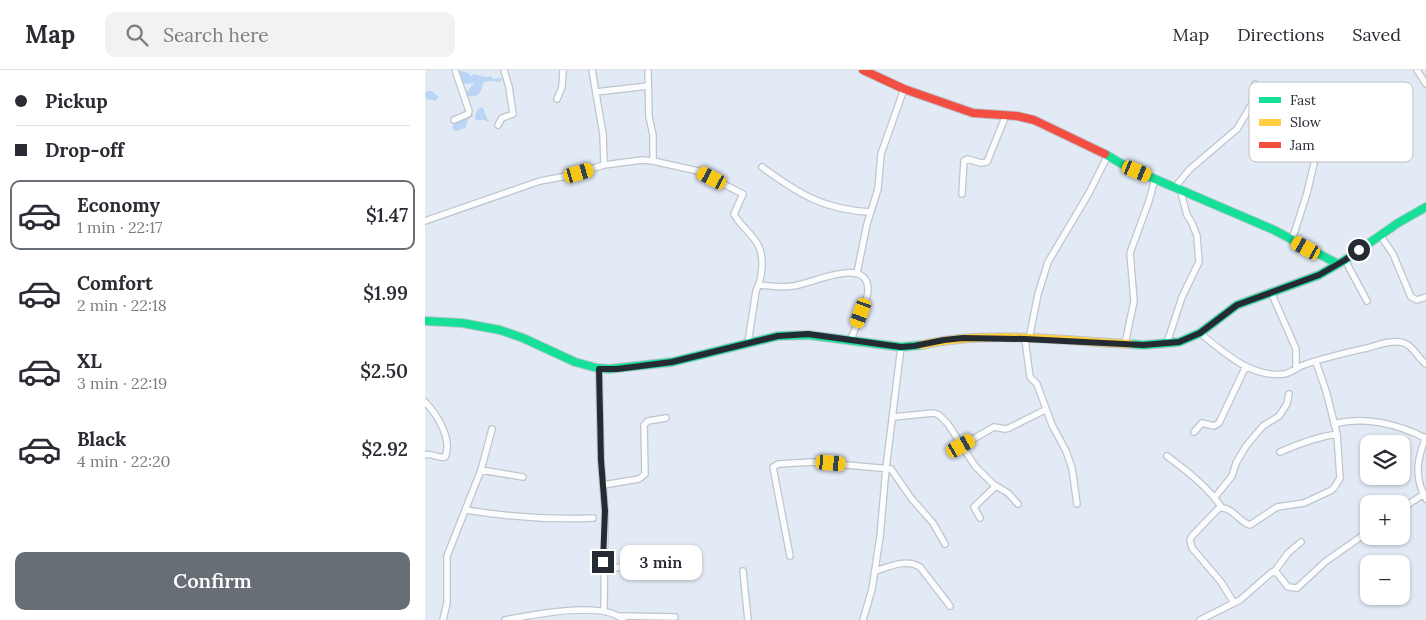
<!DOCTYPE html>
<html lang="en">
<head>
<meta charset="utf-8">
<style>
	:root { --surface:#fff; --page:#f2f2f3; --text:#2b2b33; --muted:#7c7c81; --line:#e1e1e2; --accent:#676e76 }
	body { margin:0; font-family:Lora,serif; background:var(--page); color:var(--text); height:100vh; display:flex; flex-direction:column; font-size:19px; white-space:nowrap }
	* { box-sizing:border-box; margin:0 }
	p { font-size:16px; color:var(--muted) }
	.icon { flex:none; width:28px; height:28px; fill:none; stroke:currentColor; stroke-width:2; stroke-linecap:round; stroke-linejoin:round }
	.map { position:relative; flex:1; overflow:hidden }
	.sheet { display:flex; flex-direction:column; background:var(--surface); width:425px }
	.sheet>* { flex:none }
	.top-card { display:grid; align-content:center; height:110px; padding:0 15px; background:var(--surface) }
	.fabs { position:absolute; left:935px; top:365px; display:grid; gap:10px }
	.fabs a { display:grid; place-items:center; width:50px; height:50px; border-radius:10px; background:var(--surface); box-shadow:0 1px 4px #0004; font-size:25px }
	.end { position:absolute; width:22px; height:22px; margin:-11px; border:6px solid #252b32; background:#fff; box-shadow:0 0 0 2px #fff }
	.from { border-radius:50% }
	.bubble { position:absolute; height:35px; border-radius:10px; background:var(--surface); box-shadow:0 1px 4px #0004; font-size:16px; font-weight:600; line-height:35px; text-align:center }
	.car { position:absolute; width:15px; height:30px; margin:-15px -8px; border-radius:6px; box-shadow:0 0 4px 1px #0007; background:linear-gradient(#f5c518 24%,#345 0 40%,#f5c518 0 76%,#345 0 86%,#f5c518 0) }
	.top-card b { display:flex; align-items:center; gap:18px; height:48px; font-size:19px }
	.top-card b+b { border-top:1px solid var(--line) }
	.top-card i { width:12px; height:12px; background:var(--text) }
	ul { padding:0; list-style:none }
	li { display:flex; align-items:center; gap:15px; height:70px; margin:0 10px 8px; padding:0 5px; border:2px solid transparent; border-radius:10px }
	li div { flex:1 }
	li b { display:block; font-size:19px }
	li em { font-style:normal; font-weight:600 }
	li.selected { border-color:var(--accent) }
	li>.icon { width:45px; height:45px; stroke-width:1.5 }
	.primary-button { display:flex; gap:10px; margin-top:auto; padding:10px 15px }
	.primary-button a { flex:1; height:58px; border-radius:10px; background:var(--accent); color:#fff; font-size:20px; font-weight:600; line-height:58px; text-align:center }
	header { display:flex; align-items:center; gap:30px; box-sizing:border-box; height:70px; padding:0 25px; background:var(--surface); border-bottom:1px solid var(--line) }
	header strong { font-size:24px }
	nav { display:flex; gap:28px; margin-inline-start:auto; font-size:18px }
	.search { width:350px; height:45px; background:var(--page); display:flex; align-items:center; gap:12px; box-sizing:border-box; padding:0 18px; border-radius:10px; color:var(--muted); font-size:19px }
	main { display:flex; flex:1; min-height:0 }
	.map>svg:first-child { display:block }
	.green { fill:#bad5f6 }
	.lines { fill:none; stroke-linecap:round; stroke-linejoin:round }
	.street-casing { stroke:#bfc5cd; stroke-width:8 }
	.fast-casing { stroke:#bfc5cd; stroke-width:10 }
	.slow-casing { stroke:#bfc5cd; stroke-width:10 }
	.jam-casing { stroke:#bfc5cd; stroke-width:10 }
	.street { stroke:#fbfcfe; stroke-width:5.5 }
	.fast { stroke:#16e098; stroke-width:8 }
	.slow { stroke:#ffcf43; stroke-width:8 }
	.jam { stroke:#f24e42; stroke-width:8 }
	.route { stroke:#252b32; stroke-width:6 }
	.key { fill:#fff; stroke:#bebfc2; stroke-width:1 }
	.key-label { font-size:14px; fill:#252b32 }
</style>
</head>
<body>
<header>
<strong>Map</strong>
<div class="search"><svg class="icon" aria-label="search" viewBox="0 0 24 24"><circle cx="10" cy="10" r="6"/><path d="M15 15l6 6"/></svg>Search here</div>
<nav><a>Map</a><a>Directions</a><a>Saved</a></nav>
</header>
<main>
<section class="sheet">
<div class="top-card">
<b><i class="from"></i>Pickup</b>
<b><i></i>Drop-off</b>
</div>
<ul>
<li class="selected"><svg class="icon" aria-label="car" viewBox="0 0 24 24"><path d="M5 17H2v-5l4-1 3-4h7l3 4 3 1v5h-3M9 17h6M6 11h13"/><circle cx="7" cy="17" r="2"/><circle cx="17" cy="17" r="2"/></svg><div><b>Economy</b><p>1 min · 22:17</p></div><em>$1.47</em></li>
<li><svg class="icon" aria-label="car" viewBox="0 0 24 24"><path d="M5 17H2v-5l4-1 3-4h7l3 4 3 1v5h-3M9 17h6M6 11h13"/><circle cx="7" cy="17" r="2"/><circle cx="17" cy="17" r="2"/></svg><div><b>Comfort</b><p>2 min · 22:18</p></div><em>$1.99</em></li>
<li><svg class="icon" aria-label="car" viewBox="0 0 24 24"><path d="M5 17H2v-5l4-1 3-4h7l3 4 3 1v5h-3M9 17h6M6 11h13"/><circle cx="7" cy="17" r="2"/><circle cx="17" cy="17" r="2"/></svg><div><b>XL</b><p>3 min · 22:19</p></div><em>$2.50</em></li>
<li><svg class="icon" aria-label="car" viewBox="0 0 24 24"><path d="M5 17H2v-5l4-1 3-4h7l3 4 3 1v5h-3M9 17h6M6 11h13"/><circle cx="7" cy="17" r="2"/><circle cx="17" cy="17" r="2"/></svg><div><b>Black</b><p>4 min · 22:20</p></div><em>$2.92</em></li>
</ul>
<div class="primary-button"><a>Confirm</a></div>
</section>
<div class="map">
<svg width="1001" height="550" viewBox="0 0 1001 550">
	<rect width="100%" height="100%" fill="#e2eaf5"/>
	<!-- green -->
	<path class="green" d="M 33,0 L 43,3 L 46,6 L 49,4 L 60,7 L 66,6 L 68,9 L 78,8 L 75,12 L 64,11 L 58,13 C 57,23 52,28 42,26 L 42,22 L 49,13 L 38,14 L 31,6 Z
		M 2,21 L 7,21 L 14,27 L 10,31 L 1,29 L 0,24 Z
		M 57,37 C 61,42 60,47 64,51 L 63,52 L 59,50 L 51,50 L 50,47 L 52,40 Z
		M 47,44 L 49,45 L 43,49 L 41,57 L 33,61 L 29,60 L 27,57 L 29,54 Z"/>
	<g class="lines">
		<defs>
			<path id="street" d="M 167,0 L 178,64 L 179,95
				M 223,0 L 224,47 L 228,65 L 228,91
				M 992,0 L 1001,14
				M 171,22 L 223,16
				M 132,29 L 137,17 L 138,0
				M 29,50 L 43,44 L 44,41 L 30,0
				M 73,55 L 77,48 L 88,44 L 84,17 L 79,0
				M 337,97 C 374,124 399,140 446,142
				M 750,117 L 765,99 L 812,59 L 830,29 L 832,22 L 830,14
				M 537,124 L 539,91 L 542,89 L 556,93 L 562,92 L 581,45
				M 0,151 L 115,111 L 142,106 L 179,95 L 217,90 L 228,91 L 273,101 L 318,124 L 309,144 C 315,156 327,163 333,175 C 340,187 337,209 331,221 L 323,273
				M 955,165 L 968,184 L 986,227 L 992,230 L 1001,227
				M 867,170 L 882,123 L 892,81
				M 920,190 L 942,231
				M 432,203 L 442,154 L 453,119 L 456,84 L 479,19
				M 334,215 C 345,216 357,218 368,216 C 387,214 443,185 443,220 C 443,232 430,259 425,271
				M 846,222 L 871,279 L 871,298
				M 775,263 C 798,282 826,308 859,304 C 865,303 870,299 876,296 C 897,288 920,283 942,278 C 953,275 968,269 979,273 C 990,277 992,288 1001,294
				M 600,269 L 605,307 L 612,314 L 627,355 L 641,381 L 647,398 L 652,434
				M 604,269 L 613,224 L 623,192 L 664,123 L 683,85
				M 742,273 L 757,227 L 774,192 L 772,166 L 767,153 L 762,145 L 755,119
				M 700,274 L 709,231 L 705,183 L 724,131 L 730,109
				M 174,299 L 176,391 L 180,441 L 179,540
				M 0,332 C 12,344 28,370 20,387 C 12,389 7,382 0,385
				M 468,347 L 509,343 L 514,345 L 523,354 L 550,396 L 568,414 L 583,423 L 593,434
				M 909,354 C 940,346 973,354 1000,368
				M 769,362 L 777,353 L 789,356 L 794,353 L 821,296
				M 1001,367 C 992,388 989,408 1001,429
				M 536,376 L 569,357 L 580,359 L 584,358 L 620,340
				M 855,382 C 873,374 892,367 912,364
				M 742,386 C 762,401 783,417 797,438
				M 56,400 L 98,407
				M 178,415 L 214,409 L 220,404 L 219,355 L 223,351 L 241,348
				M 790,427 L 807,406 L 811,393 L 821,376 L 838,356 L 854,346 L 862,334 L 864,324
				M 976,439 L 999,424
				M 41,440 C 84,447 125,450 168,448
				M 555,448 L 549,437 L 571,416
				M 365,486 L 348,397 L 353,394 L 388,392 L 466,399 L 486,428 L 508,453 L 520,474
				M 179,499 L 240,492
				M 318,501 L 323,550
				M 450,501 C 464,497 481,488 495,497 L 525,536
				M 849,502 L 863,483 L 876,472
				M 809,533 L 796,512 L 767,478 L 765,470 L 767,466 L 794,438 C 807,436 814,452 825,455 L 852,437 L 879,433 L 905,421 L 909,418 L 915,408 L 912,364 L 901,321 L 891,292
				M 195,546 L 250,547
				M 18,550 L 22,533 L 22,486 L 56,400 L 67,359
				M 80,550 C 105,545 180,530 198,550
				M 438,550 L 447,519 L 455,467 L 461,398 L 476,277
				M 775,550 L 815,530 L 847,502 L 852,503 L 863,517 L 872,518 L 900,492 L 944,461"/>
			<path id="fast" d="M 680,84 L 702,97 L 849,160 L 913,194
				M 0,251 L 37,253 L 75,260 L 98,268 L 150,292 L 172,298 L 184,299 L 247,292 L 353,266 L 383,265 L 476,277 L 497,275
				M 705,274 L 719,275 L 754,272 L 775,263 L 812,235 L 894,205 L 920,190 L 973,153 L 1001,137"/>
			<path id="slow" d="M 497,275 C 560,260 640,271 705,274"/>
			<path id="jam" d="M 438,0 L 479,19 L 548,43 L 592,46 L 609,50 L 680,84"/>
		</defs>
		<!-- street casing -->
		<use href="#street" class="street-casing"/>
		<!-- fast casing -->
		<use href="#fast" class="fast-casing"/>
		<!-- slow casing -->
		<use href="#slow" class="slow-casing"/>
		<!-- jam casing -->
		<use href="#jam" class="jam-casing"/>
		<!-- street -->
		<use href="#street" class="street"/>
		<!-- fast -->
		<use href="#fast" class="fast"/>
		<!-- slow -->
		<use href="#slow" class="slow"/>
		<!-- jam -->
		<use href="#jam" class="jam"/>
	</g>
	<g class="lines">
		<!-- route -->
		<path class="route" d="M 178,492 L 180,441 L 176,390 L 174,299 L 192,299 L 247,292 L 353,266 L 383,264 L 476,277 L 489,276 L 519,270 L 538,268 L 600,269 L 718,275 L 754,272 L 775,263 L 812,235 L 894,205 L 920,190 L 934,180"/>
	</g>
	<!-- legend -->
	<rect x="824" y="12" width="164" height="80" rx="8" class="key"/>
	<rect x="834" y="27" width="22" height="6" fill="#16e098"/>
	<rect x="834" y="49" width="22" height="7" fill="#ffcf43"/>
	<rect x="834" y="72" width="22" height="6" fill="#f24e42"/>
	<g class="key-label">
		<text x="865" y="35">Fast</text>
		<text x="865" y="57">Slow</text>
		<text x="865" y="80">Jam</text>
	</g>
</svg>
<div class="fabs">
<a><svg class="icon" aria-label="layers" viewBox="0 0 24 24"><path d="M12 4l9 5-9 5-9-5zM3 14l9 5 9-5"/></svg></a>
<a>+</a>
<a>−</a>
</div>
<i class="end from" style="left:934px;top:180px"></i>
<i class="end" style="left:178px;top:492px"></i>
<div class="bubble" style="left:195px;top:475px;width:82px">3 min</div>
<i class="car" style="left:712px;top:101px;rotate:112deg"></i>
<i class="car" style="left:154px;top:103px;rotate:74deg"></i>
<i class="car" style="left:287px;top:108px;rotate:297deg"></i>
<i class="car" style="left:881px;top:178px;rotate:299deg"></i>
<i class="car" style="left:436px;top:243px;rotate:200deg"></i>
<i class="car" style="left:536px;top:376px;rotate:60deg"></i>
<i class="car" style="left:406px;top:393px;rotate:95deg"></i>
</div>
</main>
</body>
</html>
